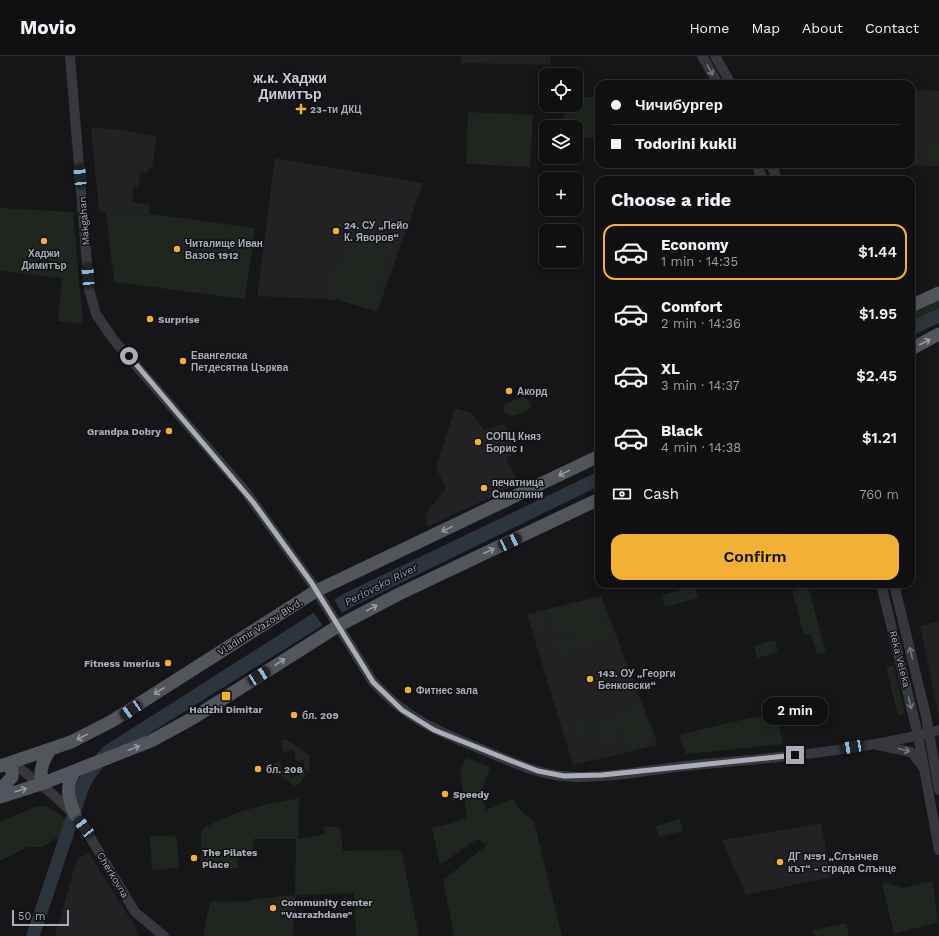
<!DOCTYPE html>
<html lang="en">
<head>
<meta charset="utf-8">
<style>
	:root { --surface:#101012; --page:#1e1e20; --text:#f1f3f6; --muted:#9c9d9f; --line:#303032; --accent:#f2b134 }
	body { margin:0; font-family:"Work Sans",sans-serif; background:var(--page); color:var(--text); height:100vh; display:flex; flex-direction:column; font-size:15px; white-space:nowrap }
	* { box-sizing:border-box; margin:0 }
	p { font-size:13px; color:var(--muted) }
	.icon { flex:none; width:22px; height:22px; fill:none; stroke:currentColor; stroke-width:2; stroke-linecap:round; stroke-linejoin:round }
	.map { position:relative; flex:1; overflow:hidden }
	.panel { position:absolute; left:595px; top:120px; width:320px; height:412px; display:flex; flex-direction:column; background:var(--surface); border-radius:12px; box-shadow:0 2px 10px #0003,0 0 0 1px var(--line) }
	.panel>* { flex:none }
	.top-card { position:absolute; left:595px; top:24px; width:320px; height:88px; border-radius:12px; box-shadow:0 2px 10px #0003,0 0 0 1px var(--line); display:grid; align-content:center; height:88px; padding:0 16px; background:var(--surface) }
	.buttons { position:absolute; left:539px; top:12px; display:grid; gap:8px }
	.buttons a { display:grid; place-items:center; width:44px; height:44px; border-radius:8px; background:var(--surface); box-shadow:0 2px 10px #0003,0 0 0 1px var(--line); font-size:20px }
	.scale { position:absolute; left:12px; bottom:10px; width:57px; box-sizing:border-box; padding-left:4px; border:2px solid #a8adb8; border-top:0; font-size:11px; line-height:14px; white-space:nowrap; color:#a8adb8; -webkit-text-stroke:3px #111113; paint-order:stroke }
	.end { position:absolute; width:18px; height:18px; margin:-9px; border:5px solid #a8adb8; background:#111; box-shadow:0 0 0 2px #111 }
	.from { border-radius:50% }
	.bubble { position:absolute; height:28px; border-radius:12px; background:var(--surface); box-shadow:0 2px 10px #0003,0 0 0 1px var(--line); font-size:13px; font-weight:600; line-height:28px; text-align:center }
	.car { position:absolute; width:12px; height:24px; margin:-12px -6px; border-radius:5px; box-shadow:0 0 3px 1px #0007; background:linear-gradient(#222 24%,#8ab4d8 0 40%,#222 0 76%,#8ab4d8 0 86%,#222 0) }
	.top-card b { display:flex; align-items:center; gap:14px; height:38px; font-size:15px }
	.top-card b+b { border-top:1px solid var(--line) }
	.top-card i { width:10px; height:10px; background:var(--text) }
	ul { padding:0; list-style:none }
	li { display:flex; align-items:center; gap:12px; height:56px; margin:0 8px 6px; padding:0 8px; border:2px solid transparent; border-radius:12px }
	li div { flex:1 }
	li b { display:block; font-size:15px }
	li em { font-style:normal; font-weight:600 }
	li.selected { border-color:var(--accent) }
	li>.icon { width:36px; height:36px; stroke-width:1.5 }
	h2 { padding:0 16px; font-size:18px; line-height:48px }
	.pay { display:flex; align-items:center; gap:10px; height:44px; padding:0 16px; font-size:15px }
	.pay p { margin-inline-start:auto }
	.cta { display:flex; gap:8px; margin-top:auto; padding:8px 16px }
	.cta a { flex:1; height:46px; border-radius:12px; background:var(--accent); color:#111; font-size:16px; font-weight:600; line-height:46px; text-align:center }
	header { display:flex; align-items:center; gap:24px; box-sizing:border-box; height:56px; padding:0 20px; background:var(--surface); border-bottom:1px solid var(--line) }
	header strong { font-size:19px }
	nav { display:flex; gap:22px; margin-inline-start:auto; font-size:14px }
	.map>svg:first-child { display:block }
	.built { fill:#222225 }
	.green { fill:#1e261f }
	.water { fill:#2c353c }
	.pier { fill:#161618 }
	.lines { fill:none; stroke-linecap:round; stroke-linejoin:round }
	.minor { stroke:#37383d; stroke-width:10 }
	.major { stroke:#53555c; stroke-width:13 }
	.oneway { stroke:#757881 }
	.oneway2 { stroke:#979ba6 }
	.route { stroke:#a8adb8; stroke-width:5 }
	.poi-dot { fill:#f2b134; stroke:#111113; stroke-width:1.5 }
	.labels { text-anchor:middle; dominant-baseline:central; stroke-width:3; stroke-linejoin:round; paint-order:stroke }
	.poi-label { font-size:10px; font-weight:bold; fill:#a8adb8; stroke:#111113; text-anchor:start }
	.street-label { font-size:10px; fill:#a8adb8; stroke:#111113 }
	.water-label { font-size:11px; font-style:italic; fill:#7f9bb3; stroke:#111113 }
	.district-label { font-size:14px; font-weight:bold; fill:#c9ccd4; stroke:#111113 }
</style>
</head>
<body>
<header>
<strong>Movio</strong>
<nav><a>Home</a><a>Map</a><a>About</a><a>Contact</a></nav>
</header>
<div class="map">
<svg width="939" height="880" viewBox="0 0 939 880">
	<rect width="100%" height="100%" fill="#161618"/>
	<!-- built -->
	<path class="built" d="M 461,0 L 551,0 L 550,9 L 461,7 Z
		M 911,34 L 939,35 L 939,110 L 778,109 L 911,108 Z
		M 91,72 L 114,73 L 157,80 L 152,111 L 149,111 L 148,117 L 141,116 L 138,131 L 134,131 L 132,146 L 150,149 L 149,161 L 99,155 Z
		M 275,102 L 423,127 L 377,256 L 338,244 L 257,240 Z
		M 455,352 L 472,357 L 484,374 L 504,368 L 517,396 L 506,402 L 519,428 L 427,471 L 425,459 L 446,432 L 436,412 Z
		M 601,540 L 658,689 L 573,709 L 527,558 Z
		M 939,565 L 939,656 L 938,656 L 920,570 Z
		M 821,767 L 832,821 L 746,839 L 722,784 Z
		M 89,797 L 136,872 L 138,880 L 55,880 L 77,803 Z"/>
	<!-- green -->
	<path class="green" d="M 576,41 L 599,41 L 599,82 L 576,81 L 576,71 L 563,71 L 564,49 L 576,49 Z
		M 468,56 L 533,59 L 530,111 L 466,108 Z
		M 930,87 L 939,87 L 939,105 L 929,105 Z
		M 0,152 L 73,156 L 83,268 L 58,265 L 62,222 L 0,215 Z
		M 106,156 L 149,161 L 150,158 L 255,172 L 245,243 L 114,226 Z
		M 359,160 L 368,164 L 361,182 L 352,179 Z
		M 371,174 L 395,181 L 381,224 L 357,216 Z
		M 348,182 L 364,187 L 355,215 L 339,210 Z
		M 335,211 L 380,226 L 372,249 L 327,235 Z
		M 939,244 L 939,252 L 911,265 L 911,258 Z
		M 522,341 C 525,342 528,343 530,347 C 533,357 518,358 511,360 L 504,357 L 503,353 L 505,348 Z
		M 695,530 L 698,542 L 665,551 L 662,539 Z
		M 808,531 L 826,596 L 817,598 L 811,578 L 804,579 L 792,535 Z
		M 598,543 L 603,567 L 554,577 L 549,554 Z
		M 543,557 L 548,578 L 539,581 L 533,560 Z
		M 604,568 L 607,584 L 577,590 L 574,574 Z
		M 571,580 L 575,594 L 557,599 L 553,586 Z
		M 775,584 L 778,596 L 757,602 L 754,590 Z
		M 894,610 L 905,658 L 898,659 L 886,611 Z
		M 641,650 L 652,687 L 628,694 L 617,657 Z
		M 789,653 L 791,661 L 778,665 L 783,688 L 686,698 L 678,679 Z
		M 582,660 L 588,683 L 578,685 L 572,662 Z
		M 612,660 L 620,687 L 604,692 L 596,664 Z
		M 286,683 L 310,700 L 309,717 L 305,713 L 303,704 L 296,705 L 294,694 L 283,696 L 281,684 Z
		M 466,702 L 490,711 L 481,736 L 486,754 L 513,743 L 521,755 L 534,765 L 562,880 L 454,880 L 443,824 L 487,789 L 477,783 L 440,809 L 432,772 L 453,767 L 467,762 L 460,717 Z
		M 280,706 L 282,714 L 289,713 L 291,721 L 300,719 L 303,717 L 305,719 L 301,726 L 294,730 L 275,714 L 274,707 Z
		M 299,742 L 298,783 L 325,778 L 324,771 L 340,771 L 343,795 L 401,794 L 419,880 L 356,880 L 354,837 L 296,839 L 293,880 L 203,880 L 210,846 L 251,845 L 257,843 L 295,839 L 296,783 L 253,783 L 254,796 L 238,797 L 238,812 L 201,813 L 201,774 C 236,753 261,750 299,742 Z
		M 45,750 C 58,756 78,770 73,786 L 62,783 L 53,783 L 43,791 L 28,791 L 0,805 L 0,765 L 36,751 Z
		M 680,763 L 683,775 L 659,781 L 656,770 Z
		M 175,779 L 175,782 L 177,782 L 179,812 L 152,814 L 150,780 Z
		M 933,825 L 938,866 L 894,878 L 882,828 L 886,827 L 902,832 Z
		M 846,867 L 849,880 L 815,880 L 813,874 Z"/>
	<!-- water -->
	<path class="water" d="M 939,252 L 939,267 L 911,280 L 911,265 Z
		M 599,415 L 599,430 L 352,551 L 110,702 L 94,723 L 88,735 L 40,880 L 26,880 L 78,724 L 89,707 L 103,691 L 343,538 Z"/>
	<!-- pier -->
	<path class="pier" d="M 333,542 L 343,558 L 323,570 L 312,554 Z"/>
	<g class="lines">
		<!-- minor -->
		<path class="minor" d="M 70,0 L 89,233 L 96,258 L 113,283 L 245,435 L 311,526 L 373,626 C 407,664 442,677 488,696 C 512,706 536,717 562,720 C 598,724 649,714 685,710 C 770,702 856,696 939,674
			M 702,0 L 718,28
			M 715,0 L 731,28
			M 756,108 L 763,124
			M 771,108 L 777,124
			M 881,528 L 918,679 L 939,794
			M 894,528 L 926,660 L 939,734
			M 878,689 L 911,696 L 923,711
			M 12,707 C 39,727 64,745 84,771 L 135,856 L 164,880"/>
		<!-- major -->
		<path class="major" d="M 911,250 L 939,237
			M 911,293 L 939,278
			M 0,710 L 71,686 L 112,665 L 316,535 L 599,400
			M 74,716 C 65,733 68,741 75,759
			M 41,728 C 40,714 42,706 50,694
			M 0,734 L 12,721 L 12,707
			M 0,741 L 41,728 L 151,685 L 193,662 L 338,570 L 399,538 L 599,443"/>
	</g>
	<!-- one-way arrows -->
	<defs><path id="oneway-shaft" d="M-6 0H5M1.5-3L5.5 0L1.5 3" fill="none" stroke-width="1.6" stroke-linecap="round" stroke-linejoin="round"/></defs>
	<g class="oneway">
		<use href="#oneway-shaft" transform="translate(710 14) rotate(60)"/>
		<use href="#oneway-shaft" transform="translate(911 597) rotate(-104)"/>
		<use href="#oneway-shaft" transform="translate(910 647) rotate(76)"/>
		<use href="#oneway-shaft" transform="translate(904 694) rotate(15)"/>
	</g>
	<g class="oneway2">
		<use href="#oneway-shaft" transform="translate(925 286) rotate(-27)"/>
		<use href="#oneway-shaft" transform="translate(564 417) rotate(154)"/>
		<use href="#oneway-shaft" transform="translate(447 473) rotate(154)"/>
		<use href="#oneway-shaft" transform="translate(489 495) rotate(-25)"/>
		<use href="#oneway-shaft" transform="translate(372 552) rotate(-27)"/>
		<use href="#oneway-shaft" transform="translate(280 606) rotate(-33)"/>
		<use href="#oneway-shaft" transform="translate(159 635) rotate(147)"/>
		<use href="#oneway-shaft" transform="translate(82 681) rotate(153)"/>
		<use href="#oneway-shaft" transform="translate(134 692) rotate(-21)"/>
		<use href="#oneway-shaft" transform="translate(21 734) rotate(-17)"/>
	</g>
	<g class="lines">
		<!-- route -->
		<path class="route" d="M 129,300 L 253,446 L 311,526 L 373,626 L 402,654 L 434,674 L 509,704 L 538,715 L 564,720 L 602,719 L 795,699"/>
	</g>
	<!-- markers -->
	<g class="poi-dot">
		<path d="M299 47h4v4h4v4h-4v4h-4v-4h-4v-4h4z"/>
		<circle cx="336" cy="175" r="4"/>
		<circle cx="44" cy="185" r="4"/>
		<circle cx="177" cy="193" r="4"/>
		<circle cx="150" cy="263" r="4"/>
		<circle cx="183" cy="305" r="4"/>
		<circle cx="509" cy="335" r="4"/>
		<circle cx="169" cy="375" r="4"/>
		<circle cx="478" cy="386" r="4"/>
		<circle cx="484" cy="432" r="4"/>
		<circle cx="168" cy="607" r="4"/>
		<circle cx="590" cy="623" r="4"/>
		<circle cx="408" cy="634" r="4"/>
		<rect x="221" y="635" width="10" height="10" rx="2"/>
		<circle cx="294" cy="659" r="4"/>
		<circle cx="258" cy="713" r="4"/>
		<circle cx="445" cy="738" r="4"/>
		<circle cx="194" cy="802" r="4"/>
		<circle cx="780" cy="806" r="4"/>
		<circle cx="273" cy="852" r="4"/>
	</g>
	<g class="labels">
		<!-- poi labels -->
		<g class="poi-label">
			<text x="310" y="53">23-ти ДКЦ</text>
			<text x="344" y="169">24. СУ „Пейо<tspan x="344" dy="12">К. Яворов“</tspan></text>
			<text x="185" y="187">Читалище Иван<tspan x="185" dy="12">Вазов 1912</tspan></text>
			<text x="44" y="197" text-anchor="middle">Хаджи<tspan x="44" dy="12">Димитър</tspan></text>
			<text x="158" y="263">Surprise</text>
			<text x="191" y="299">Евангелска<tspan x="191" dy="12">Петдесятна Църква</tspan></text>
			<text x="517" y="335">Акорд</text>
			<text x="161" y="375" text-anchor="end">Grandpa Dobry</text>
			<text x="486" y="380">СОПЦ Княз<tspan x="486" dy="12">Борис I</tspan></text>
			<text x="492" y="426">печатница<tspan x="492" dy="12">Симолини</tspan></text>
			<text x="160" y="607" text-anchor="end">Fitness Imerius</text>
			<text x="598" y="617">143. ОУ „Георги<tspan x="598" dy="12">Бенковски“</tspan></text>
			<text x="416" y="634">Фитнес зала</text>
			<text x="226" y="653" text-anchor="middle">Hadzhi Dimitar</text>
			<text x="302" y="659">бл. 209</text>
			<text x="266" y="713">бл. 208</text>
			<text x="453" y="738">Speedy</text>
			<text x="202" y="796">The Pilates<tspan x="202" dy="12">Place</tspan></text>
			<text x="788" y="800">ДГ №91 „Слънчев<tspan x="788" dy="12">кът“ - сграда Слънце</tspan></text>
			<text x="281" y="846">Community center<tspan x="281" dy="12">"Vazrazhdane"</tspan></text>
		</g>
		<!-- street labels -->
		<g class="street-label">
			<text transform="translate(84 165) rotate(-94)">Makgahan</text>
			<text transform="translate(260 571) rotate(-32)">Vladimir Vazov Blvd.</text>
			<text transform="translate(900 603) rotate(76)">Reka Veleka</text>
			<text transform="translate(113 819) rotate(59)">Cherkovna</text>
		</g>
		<!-- water labels -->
		<g class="water-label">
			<text transform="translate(381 529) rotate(-27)">Perlovska River</text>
		</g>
		<!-- district labels -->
		<g class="district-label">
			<text x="290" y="22">ж.к. Хаджи<tspan x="290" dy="16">Димитър</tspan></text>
		</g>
	</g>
</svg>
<div class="buttons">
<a><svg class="icon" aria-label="locate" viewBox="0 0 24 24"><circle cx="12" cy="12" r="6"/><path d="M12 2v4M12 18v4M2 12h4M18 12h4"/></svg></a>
<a><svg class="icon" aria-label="layers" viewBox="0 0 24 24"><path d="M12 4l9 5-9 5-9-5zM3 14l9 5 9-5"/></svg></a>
<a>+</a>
<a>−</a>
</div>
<div class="scale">50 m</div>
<i class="end from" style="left:129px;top:300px"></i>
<i class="end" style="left:795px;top:699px"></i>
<div class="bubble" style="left:762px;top:641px;width:66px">2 min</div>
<i class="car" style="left:80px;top:120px;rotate:355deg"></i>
<i class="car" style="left:88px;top:220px;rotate:356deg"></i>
<i class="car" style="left:510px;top:486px;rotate:65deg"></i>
<i class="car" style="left:259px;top:620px;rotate:58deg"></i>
<i class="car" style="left:131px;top:654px;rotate:236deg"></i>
<i class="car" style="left:852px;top:691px;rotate:261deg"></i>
<i class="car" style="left:84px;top:771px;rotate:322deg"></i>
<div class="top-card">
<b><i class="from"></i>Чичибургер</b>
<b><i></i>Todorini kukli</b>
</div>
<section class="panel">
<h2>Choose a ride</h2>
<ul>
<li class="selected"><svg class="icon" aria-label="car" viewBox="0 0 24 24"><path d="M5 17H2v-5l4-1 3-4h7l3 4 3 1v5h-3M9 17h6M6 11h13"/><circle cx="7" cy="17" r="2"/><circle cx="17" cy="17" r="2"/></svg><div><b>Economy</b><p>1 min · 14:35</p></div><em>$1.44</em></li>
<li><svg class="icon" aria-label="car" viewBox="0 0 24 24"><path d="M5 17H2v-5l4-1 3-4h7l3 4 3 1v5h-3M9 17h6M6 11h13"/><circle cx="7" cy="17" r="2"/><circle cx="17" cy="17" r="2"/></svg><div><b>Comfort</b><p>2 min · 14:36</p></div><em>$1.95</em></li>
<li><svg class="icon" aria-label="car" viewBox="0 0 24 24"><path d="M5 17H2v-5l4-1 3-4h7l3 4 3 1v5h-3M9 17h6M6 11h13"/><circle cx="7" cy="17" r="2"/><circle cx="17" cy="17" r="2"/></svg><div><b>XL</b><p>3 min · 14:37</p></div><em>$2.45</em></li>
<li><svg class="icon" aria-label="car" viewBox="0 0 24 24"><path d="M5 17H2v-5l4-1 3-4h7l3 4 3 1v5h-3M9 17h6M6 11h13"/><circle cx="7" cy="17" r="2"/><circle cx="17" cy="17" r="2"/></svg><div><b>Black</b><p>4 min · 14:38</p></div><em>$1.21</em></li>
</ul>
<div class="pay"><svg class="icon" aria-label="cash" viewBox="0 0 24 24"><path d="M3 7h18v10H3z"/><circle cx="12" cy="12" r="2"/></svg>Cash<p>760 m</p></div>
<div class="cta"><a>Confirm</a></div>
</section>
</div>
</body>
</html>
